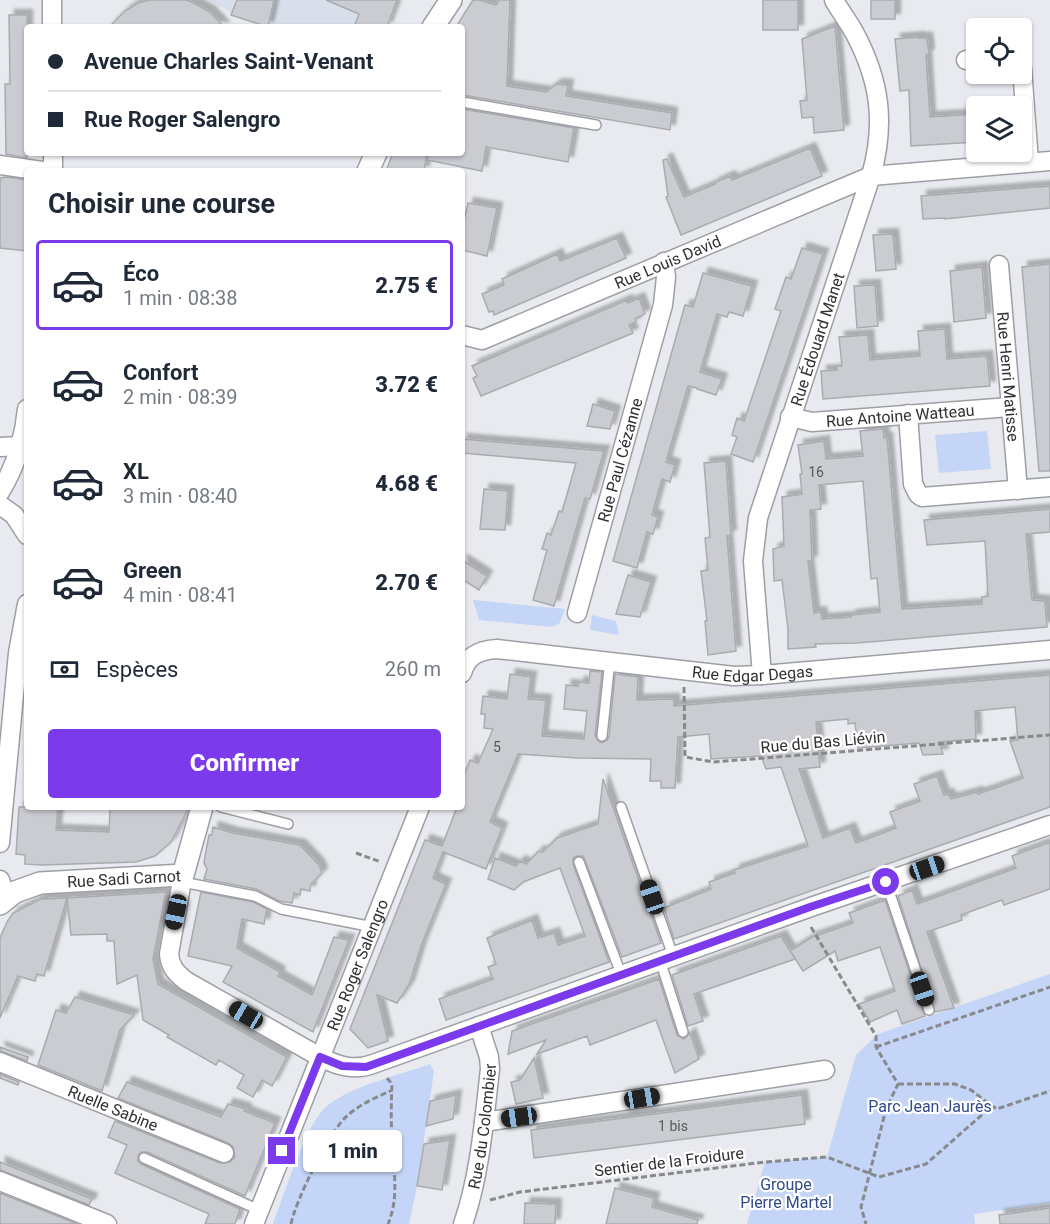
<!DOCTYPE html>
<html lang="fr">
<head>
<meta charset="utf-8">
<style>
	:root { --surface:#fff; --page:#f2f2f3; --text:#1f2937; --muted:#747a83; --line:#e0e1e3; --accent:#7c3aed }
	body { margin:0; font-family:Roboto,sans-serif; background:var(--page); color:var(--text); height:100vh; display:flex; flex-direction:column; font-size:22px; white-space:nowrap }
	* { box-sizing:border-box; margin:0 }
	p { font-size:20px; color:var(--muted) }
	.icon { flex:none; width:33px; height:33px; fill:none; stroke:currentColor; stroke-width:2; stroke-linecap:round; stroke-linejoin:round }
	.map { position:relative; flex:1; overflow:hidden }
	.sheet { position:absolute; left:24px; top:168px; width:441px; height:642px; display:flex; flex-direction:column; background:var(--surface); border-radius:6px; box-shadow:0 2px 4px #0004 }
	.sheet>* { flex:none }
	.banner { position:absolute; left:24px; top:24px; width:441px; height:132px; border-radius:6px; box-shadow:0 2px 4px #0004; display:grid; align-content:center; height:132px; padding:0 24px; background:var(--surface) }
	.fabs { position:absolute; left:966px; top:18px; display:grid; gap:12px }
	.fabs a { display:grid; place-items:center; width:66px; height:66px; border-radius:6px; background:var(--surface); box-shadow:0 2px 4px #0004; font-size:30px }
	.end { position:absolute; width:27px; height:27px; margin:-14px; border:8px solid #7c3aed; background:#fff; box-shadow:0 0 0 3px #fff }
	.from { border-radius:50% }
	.bubble { position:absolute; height:42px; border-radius:6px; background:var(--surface); box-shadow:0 2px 4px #0004; font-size:20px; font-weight:800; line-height:42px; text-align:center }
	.car { position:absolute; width:18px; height:36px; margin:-18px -9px; border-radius:8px; box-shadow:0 0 4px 2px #0007; background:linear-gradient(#222 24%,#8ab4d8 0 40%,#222 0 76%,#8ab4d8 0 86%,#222 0) }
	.banner b { display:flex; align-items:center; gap:21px; height:57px; font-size:22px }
	.banner b+b { border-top:2px solid var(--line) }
	.banner i { width:15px; height:15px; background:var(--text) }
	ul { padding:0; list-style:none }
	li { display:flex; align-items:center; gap:18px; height:90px; margin:0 12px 9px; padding:0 12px; border:3px solid transparent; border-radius:6px }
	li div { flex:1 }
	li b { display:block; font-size:22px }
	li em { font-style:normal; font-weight:800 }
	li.selected { border-color:var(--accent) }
	li>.icon { width:54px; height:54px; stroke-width:1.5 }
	h2 { padding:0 24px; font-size:27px; line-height:72px }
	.pay { display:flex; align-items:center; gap:15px; height:66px; padding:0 24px; font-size:22px }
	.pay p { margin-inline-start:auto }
	.primary-button { display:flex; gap:12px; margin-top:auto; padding:12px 24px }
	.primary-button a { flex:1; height:69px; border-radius:6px; background:var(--accent); color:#fff; font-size:24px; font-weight:800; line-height:69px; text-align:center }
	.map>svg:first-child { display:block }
	.built { fill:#d8deea }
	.green { fill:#c4d5f7 }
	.building { fill:#caccd1; stroke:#a9abb0; stroke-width:1.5; fill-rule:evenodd; filter:url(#shadow) }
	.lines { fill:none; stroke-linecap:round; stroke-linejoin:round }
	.service-casing { stroke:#9c9fa3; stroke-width:12 }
	.minor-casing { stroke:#9c9fa3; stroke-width:21 }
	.tertiary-casing { stroke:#9c9fa3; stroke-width:24 }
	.path { stroke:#87898c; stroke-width:3; stroke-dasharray:6 3; stroke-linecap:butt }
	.service { stroke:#fff; stroke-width:9 }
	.minor { stroke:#fff; stroke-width:18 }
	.tertiary { stroke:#fff; stroke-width:21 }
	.route { stroke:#7c3aed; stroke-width:8 }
	.labels { text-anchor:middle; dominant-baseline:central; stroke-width:4.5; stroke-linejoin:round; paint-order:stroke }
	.number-label { font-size:14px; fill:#56585a }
	.street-label { font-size:16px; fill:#303133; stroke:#fff }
	.park-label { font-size:16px; fill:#304b88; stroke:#fff }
</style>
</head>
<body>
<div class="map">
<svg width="1050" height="1224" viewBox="0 0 1050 1224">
	<defs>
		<filter id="shadow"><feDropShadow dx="5.5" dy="-5.5" stdDeviation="1.5" flood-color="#0004"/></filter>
	</defs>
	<rect width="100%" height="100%" fill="#e8eaef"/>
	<!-- built -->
	<path class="built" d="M 208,0 L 397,0 L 389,22 L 397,27 L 267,27 L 242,18 Z"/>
	<!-- green -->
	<path class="green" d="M 987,431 L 991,469 L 939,473 L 935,435 Z
		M 473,600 L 565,609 L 559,624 L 552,627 L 479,620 Z
		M 592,615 L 616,621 L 619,635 L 590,630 Z
		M 1050,974 L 1050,1203 L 974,1214 L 975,1224 L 747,1224 L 765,1162 L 827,1157 L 856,1055 L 878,1034 Z
		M 430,1064 L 434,1071 L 417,1186 L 409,1224 L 273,1224 C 283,1198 307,1121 327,1106 C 353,1085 398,1076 430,1064 Z"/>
	<!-- building -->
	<path class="building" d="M 149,0 L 186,0 L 192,2 L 210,12 L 224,27 L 109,27 L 125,11 L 138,3 Z
		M 237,0 L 274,0 L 268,27 L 231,15 Z
		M 326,0 L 397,0 L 387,27 L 354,27 L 359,14 Z
		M 473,0 L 480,0 L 496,5 L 499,0 L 510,0 L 507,86 L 546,92 L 557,84 L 568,85 L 566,96 L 672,113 L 670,130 L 462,95 L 462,27 L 456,27 Z
		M 763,0 L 798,0 L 798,30 L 763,30 Z
		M 871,0 L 895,0 L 895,19 L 871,19 Z
		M 9,15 L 27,15 L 27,158 L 6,154 L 5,84 L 10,84 Z
		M 835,26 L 844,130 L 814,133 L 813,117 L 802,118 L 800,101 L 807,100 L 802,39 Z
		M 919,37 L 919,38 L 927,38 L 929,54 L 926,55 L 930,117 L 976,114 L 976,142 L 911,146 L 909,90 L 900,91 L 895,39 Z
		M 462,109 L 574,128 L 568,162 L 486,147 L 482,171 L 427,160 L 428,153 L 462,153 Z
		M 810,148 L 822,176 L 681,235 L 666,197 L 668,196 L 663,160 L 667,159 L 684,197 L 715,184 L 714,183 L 730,176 L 732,180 Z
		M 393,153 L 427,153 L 424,171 L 386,171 Z
		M 6,177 L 27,180 L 27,251 L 0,248 L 0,178 Z
		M 1050,186 L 1050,208 L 945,219 L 945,218 L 923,219 L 921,196 Z
		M 468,203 L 497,208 L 487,256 L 462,250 L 462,229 Z
		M 893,234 L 896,269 L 876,271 L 873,235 Z
		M 617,238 L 626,258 L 494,315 L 493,311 L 489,312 L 482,294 L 504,285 L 502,279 L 557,254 L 560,261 Z
		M 802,248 L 823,254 L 753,462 L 731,454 L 737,437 L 732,435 L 737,418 L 744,421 L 781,311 L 775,309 L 786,277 L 791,279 Z
		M 1050,264 L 1050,471 L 1039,471 L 1022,267 Z
		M 982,267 L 986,318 L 954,322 L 950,271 Z
		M 703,273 L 752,286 L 743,316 L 729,312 L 727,317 L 717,314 L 700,372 L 722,379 L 716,395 L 697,389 L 697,387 L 697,388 L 688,386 L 666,462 L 675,465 L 670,482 L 662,479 L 652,515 L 658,517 L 653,534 L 647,532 L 637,568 L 613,561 L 685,305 L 693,307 Z
		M 875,285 L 878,326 L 857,328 L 854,286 Z
		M 639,298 L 645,314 L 635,319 L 636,322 L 629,325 L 633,333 L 481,396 L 473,378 L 477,376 L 472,366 L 627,300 L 628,303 Z
		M 945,329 L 947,359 L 987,356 L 990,386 L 823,399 L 821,371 L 837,370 L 837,366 L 842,366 L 839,337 L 868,335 L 870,360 L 920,356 L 918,331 Z
		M 593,404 L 615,411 L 610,429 L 587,426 Z
		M 883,429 L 884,438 L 887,438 L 902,609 L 982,604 L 982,597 L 988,596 L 985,541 L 927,545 L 924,520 L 1050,509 L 1050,532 L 1026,534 L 1032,600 L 1045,601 L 1047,627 L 857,643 L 815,644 L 816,647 L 788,649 L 788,629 L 782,580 L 774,581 L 773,549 L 784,546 L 782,497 L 802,494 L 800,474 L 802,474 L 798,445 L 824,441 L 826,459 L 863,456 L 860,431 ZM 863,481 L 871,579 L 877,578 L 880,612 L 851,615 L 851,617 L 822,619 L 821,612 L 814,613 L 808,561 L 812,561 L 810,510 L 821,509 L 819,485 Z
		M 462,439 L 604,451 L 590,499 L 585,498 L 554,606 L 533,600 L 547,550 L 542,549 L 547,533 L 551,535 L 559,511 L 562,512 L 576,463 L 462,453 Z
		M 726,461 L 731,535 L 727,536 L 736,651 L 708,655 L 705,621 L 707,621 L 701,571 L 708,570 L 705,538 L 710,537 L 704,463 Z
		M 484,489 L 508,491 L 505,530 L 480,529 Z
		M 462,560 L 487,576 L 479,590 L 462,579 Z
		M 628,575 L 651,582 L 640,617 L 616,614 Z
		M 590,671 L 602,672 L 595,735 L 598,741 L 602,743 L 607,740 L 609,737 L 615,674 L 638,677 L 637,700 L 674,699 L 674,706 L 1050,675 L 1050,807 L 674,939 L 664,908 L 711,889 L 709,882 L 735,873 L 734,870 L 808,846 L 781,767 L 766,769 L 761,756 L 711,759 L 709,734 L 678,737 L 675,788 L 661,788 L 661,781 L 650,781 L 651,759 L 578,758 L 518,754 L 490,822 L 502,828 L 486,869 L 443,852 L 433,878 L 446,884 L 421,946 L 409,985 L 397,1003 L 377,995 L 388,1041 L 368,1048 L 350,1029 L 425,840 L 442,846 L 457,807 L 462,807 L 462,780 L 470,760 L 478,763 L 493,729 L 484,728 L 485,714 L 481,714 L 483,696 L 507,699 L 510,674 L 531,677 L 528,699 L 546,700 L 542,736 L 584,739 L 587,711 L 564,709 L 566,685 L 578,686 L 579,682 L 589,683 ZM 1015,707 L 1018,740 L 1010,741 L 1023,778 L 978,794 L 977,792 L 951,799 L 948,794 L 944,795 L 937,776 L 914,784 L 920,801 L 890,812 L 896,828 L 856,843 L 850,828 L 823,838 L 799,769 L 820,767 L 816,722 L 848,719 L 848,724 L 855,723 L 858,748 L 919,743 L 923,755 L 943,754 L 939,742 L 976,739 L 975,711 Z
		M 603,779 L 661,943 L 622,957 L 585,860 L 583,856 L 577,856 L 573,858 L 573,864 L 609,962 L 446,1020 L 439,999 L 493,979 L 488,967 L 496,964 L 487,938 L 532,920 L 538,938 L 554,933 L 558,945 L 585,936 L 560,868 L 523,882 L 514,890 L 488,879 L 495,858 L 516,866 L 520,861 L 526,864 L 539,851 L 543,852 L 557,838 L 598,824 Z
		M 19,807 L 58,807 L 56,830 L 109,832 L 110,808 L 189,807 L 171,842 L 155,856 L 136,862 L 42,865 L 25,864 L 25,855 L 16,854 Z
		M 213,827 L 233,833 L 300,845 L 319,865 L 322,873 L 311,884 L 310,891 L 301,889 L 300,895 L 294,893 L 292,903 L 279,901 L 256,889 L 204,879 L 207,869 L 204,863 L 205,856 L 209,835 L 212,835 Z
		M 1050,842 L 1050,889 L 1004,905 L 1002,900 L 961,915 L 962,920 L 927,932 L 954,1008 L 935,1012 L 898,896 L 912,890 L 917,904 L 1016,868 L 1012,856 Z
		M 166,892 L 153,959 L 158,984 L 287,1057 L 272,1086 L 262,1080 L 253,1097 L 237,1088 L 244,1075 L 219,1060 L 216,1065 L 167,1037 L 169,1035 L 143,1020 L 137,975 L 117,984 L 114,941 L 107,941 L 107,934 L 71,935 L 67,898 Z
		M 201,892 L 253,902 L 267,909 L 264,924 L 242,919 L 237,948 L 280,972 L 278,976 L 312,995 L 334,937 L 349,940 L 313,1032 L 223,982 L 232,966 L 188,956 Z
		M 67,898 L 44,976 L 37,974 L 35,981 L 18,976 L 0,1018 L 0,938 L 7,922 L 13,913 L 41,899 Z
		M 885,900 L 923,1012 L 925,1016 L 902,1024 L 897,1010 L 870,1022 L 859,1004 L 895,991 L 880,947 L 838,961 L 835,951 L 803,971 L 791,952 L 795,959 L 694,994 L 703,1021 L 688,1026 L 672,975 L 781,936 L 790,951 L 812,937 L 853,923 L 849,913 Z
		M 659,979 L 677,1035 L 684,1039 L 690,1033 L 699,1059 L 675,1073 L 656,1020 L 590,1045 L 587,1036 L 537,1054 L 546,1040 L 508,1054 L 512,1031 Z
		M 75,997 L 134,1015 L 120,1030 L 102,1091 L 38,1065 L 56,1010 L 66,1013 Z
		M 0,1047 L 28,1057 L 27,1061 L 0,1051 Z
		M 534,1058 L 543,1098 L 516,1104 L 511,1082 L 520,1080 Z
		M 0,1074 L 19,1082 L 18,1085 L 0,1078 Z
		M 127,1082 L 221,1117 L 228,1104 L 246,1109 L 244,1111 L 275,1123 L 245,1196 L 147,1152 L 141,1152 L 138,1156 L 138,1161 L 141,1164 L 240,1209 L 235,1224 L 205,1224 L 209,1214 L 115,1173 L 127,1145 L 108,1137 L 115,1121 L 220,1163 L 230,1162 L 235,1157 L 233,1147 L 228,1143 L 118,1098 Z
		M 456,1095 L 453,1119 L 426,1126 L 430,1101 Z
		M 802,1095 L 805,1124 L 534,1158 L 531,1130 Z
		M 450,1140 L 442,1190 L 417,1186 L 424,1144 Z
		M 0,1162 L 92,1199 L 89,1205 L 0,1170 Z
		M 615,1188 L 654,1198 L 652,1207 L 698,1220 L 697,1224 L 606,1224 Z
		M 0,1193 L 77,1224 L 0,1224 Z
		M 525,1203 L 556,1204 L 555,1224 L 524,1224 Z
		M 1050,1208 L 1050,1224 L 1000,1224 L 999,1215 Z"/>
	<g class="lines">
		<defs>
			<path id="service" d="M 462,102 L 596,125
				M 602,736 L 610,660
				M 221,807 L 288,824
				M 621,807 L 673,956
				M 579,862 L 621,974
				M 182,882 L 255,896 L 281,909 L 373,927
				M 886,882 L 929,1010
				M 660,960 L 683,1032
				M 144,1158 L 259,1210"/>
			<g id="minor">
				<path d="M 52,0 L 52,27"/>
				<path d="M 966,60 L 976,60"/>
				<path d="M 1022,68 L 1029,162"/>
				<path d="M 0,165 L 42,171"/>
				<path d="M 53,171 L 53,153"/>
				<path id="s1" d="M 999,265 L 1018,490"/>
				<path id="s2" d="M 462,335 L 482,340 L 871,176 L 1050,161"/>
				<path d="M 908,414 L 913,484 L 918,494 L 922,497 L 1050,487"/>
				<path id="s3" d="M 790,417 L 812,422 L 1010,407"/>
				<path d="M 0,447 L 21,446"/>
				<path d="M 0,492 C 16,466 24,439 27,409"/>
				<path d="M 0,505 L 14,515 L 27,535"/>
				<path id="s4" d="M 577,613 L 663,305 L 666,277 L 664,262"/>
				<path id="s5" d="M 462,673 C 467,655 480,650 497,649 L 734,676 L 762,675 L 1050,650"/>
				<path id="s6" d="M 762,675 L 753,561 L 758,518 L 871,176 C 886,123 880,80 854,32 C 848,21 840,11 834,0"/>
				<path d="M 0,843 L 18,653 L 27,604"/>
				<path d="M 183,875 L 169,954 C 170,967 176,973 186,981 L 320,1057 C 338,1066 354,1071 373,1064 L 811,907 L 1050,825"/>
				<path d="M 0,880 L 6,898"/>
				<path id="s7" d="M 0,1062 L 224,1153"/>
				<path d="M 484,1122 L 825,1070"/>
				<path d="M 0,1181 L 107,1224"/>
				<path id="s8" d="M 254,1224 L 420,807"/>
				<path id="s9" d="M 463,1224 C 480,1175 484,1121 490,1069 L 489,1057 L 479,1026"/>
			</g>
			<g id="tertiary">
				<path d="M 433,27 L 451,0"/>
				<path d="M 368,171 L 376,153"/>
				<path id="s10" d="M 0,904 L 15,892 L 40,883 L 183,875 L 202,807"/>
			</g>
		</defs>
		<!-- service casing -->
		<use href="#service" class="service-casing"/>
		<!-- minor casing -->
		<use href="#minor" class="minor-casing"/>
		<!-- tertiary casing -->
		<use href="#tertiary" class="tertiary-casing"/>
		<!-- path -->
		<path class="path" d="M 684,687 L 685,757 L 714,762 L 1050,735
			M 356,853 L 381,862
			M 811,927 L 876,1036 L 876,1047 L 898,1084 L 886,1109 L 861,1207 L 866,1224
			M 876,1047 L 1050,987
			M 387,1078 L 392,1084 C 391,1105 391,1125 392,1145 C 394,1173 399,1198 388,1224
			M 898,1084 L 955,1084 L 971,1090 L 992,1106
			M 490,1200 L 520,1192 L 765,1162 L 827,1157 L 879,1177 L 926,1164 L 992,1106 L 997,1109 L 1050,1091
			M 291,1224 C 295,1202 330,1130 347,1116 C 360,1104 377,1097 392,1090"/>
		<!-- service -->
		<use href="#service" class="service"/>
		<!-- minor -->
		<use href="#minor" class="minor"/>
		<!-- tertiary -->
		<use href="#tertiary" class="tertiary"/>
	</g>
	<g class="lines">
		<!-- route -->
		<path class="route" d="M 282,1151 L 320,1057 L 342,1066 L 366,1067 L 810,907 L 886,882"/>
	</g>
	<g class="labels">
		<!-- number labels -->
		<g class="number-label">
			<text x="816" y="472">16</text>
			<text x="497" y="747">5</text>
			<text x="673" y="1126">1 bis</text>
		</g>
		<!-- street labels -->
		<g class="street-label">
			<text stroke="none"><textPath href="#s2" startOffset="222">Rue Louis David</textPath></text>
			<text stroke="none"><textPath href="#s6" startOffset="346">Rue Édouard Manet</textPath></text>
			<text stroke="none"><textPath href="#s1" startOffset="112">Rue Henri Matisse</textPath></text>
			<text stroke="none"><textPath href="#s3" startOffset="111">Rue Antoine Watteau</textPath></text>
			<text stroke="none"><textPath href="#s4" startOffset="159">Rue Paul Cézanne</textPath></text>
			<text stroke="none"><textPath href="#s5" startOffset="303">Rue Edgar Degas</textPath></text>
			<text transform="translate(823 742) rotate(-5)">Rue du Bas Liévin</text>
			<text stroke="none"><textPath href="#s10" startOffset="130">Rue Sadi Carnot</textPath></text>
			<text stroke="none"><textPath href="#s8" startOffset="279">Rue Roger Salengro</textPath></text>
			<text stroke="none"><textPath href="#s7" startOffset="122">Ruelle Sabine</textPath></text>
			<text stroke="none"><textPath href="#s9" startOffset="100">Rue du Colombier</textPath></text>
			<text transform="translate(669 1162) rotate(-7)">Sentier de la Froidure</text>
		</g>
		<!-- park labels -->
		<g class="park-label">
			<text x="930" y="1106">Parc Jean Jaurès</text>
			<text x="786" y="1184">Groupe<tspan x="786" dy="18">Pierre Martel</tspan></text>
		</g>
	</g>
</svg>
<div class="fabs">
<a><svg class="icon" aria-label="locate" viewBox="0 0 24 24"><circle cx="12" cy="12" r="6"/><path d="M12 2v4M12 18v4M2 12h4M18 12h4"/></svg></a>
<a><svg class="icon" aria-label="layers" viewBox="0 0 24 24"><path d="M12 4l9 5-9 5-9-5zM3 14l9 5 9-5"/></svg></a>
</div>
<i class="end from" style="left:886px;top:882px"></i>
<i class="end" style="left:282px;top:1151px"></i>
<div class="bubble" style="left:303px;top:1130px;width:99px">1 min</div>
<i class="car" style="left:927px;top:868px;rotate:71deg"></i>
<i class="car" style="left:652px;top:897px;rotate:341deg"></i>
<i class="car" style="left:176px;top:912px;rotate:192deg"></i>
<i class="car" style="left:922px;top:989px;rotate:161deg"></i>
<i class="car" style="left:246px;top:1015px;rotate:300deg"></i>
<i class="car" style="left:642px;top:1098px;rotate:81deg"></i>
<i class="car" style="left:519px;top:1117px;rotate:262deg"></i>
<div class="banner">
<b><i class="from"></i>Avenue Charles Saint-Venant</b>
<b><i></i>Rue Roger Salengro</b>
</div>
<section class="sheet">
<h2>Choisir une course</h2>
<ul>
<li class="selected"><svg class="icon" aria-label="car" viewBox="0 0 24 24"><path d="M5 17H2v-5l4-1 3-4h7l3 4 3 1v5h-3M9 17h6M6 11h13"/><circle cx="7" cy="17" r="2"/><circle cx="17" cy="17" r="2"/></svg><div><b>Éco</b><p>1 min · 08:38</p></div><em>2.75 €</em></li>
<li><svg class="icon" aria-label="car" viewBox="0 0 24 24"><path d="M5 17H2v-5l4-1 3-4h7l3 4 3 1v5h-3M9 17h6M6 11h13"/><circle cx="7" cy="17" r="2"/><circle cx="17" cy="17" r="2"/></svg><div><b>Confort</b><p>2 min · 08:39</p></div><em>3.72 €</em></li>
<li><svg class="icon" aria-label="car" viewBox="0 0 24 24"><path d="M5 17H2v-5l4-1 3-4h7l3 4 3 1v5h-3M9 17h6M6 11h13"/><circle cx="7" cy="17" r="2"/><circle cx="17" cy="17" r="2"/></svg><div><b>XL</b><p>3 min · 08:40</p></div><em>4.68 €</em></li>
<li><svg class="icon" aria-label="car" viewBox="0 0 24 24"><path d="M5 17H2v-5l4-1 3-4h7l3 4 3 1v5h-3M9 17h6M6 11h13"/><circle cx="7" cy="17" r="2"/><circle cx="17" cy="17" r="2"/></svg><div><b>Green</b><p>4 min · 08:41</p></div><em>2.70 €</em></li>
</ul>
<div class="pay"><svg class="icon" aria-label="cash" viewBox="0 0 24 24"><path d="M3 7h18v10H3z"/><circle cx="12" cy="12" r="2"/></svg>Espèces<p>260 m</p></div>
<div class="primary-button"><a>Confirmer</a></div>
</section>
</div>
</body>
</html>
